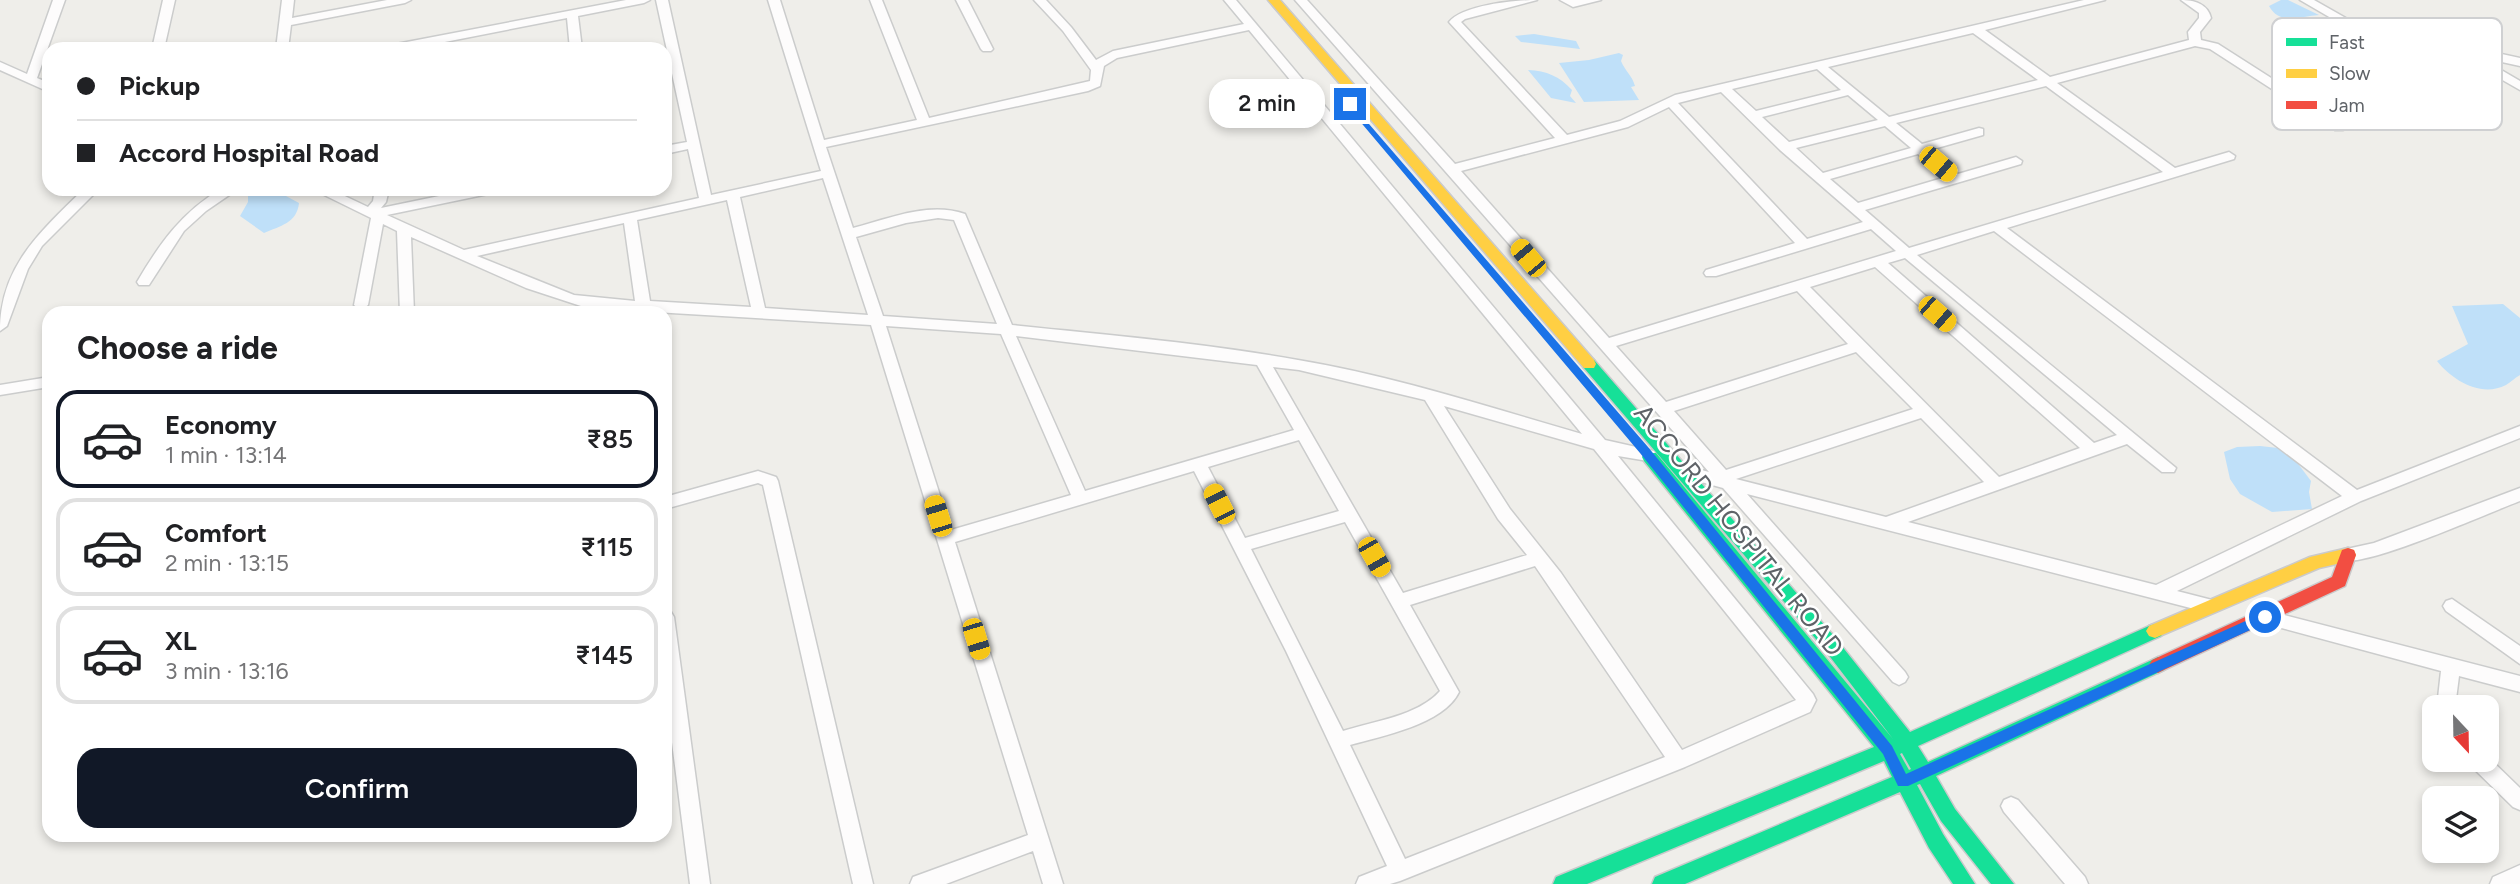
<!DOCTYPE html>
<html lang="en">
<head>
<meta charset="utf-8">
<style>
	:root { --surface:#fff; --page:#f2f2f2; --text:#202124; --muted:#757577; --line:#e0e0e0; --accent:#111827 }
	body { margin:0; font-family:Figtree,sans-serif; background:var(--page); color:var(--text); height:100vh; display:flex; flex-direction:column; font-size:26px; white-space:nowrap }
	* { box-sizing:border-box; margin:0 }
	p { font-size:23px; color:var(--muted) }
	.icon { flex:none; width:38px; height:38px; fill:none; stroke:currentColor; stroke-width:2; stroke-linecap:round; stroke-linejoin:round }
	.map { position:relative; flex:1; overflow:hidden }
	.drawer { position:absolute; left:42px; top:306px; width:630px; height:536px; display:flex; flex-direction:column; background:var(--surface); border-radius:21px; box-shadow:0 4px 10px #0003 }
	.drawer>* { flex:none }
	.hud { position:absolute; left:42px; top:42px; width:630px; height:154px; border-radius:21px; box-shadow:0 4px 10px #0003; display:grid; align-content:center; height:154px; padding:0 35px; background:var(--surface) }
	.needle { width:46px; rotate:158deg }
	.tools { position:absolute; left:2422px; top:695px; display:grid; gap:14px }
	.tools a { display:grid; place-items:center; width:77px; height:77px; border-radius:14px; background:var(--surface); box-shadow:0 4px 10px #0003; font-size:35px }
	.end { position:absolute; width:32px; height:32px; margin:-16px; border:9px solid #1a73e8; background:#fff; box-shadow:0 0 0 4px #fff }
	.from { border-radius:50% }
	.bubble { position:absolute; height:49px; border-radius:21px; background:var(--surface); box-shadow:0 4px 10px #0003; font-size:23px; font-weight:600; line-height:49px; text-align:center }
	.car { position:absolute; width:21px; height:42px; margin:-21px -10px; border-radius:9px; box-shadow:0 0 5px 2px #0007; background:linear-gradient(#f5c518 24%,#345 0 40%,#f5c518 0 76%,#345 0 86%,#f5c518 0) }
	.hud b { display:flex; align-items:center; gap:24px; height:66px; font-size:26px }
	.hud b+b { border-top:2px solid var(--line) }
	.hud i { width:18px; height:18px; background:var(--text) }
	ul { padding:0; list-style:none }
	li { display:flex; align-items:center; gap:21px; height:98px; margin:0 14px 10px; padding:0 21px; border:4px solid var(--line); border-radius:21px }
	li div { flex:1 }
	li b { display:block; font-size:26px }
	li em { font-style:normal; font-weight:600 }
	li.current { border-color:var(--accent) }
	li>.icon { width:63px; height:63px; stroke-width:1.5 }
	h2 { padding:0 35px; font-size:32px; line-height:84px }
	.cta { display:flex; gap:14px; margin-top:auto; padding:14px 35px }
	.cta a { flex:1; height:80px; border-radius:21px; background:var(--accent); color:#fff; font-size:28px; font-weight:600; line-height:80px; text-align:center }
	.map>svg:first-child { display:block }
	.water { fill:#bfe0f9 }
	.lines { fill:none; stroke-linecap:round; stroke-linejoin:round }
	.street-casing { stroke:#cbcccc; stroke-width:3 }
	.fast-casing { stroke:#cacacb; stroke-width:3 }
	.slow-casing { stroke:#cacacb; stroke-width:3 }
	.jam-casing { stroke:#cacacb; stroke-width:3 }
	.street { fill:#fdfcfc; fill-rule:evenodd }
	.fast { fill:#16e098; fill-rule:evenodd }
	.slow { fill:#ffcf43; fill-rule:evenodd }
	.jam { fill:#f24e42; fill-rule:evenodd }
	.route { fill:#1a73e8 }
	.labels { text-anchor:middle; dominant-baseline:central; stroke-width:5; stroke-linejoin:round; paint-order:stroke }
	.street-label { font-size:26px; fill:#5f6368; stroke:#fff }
	.key { fill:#fff; stroke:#cfd0d2; stroke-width:2 }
	.key-label { font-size:19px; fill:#5f6368 }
</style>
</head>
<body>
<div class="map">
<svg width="2520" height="884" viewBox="0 0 2520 884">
	<rect width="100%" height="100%" fill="#efeeea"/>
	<!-- water -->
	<path class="water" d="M 2281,0 L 2288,0 L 2319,15 C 2300,16 2280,26 2269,6 Z
		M 1534,34 L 1576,41 L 1580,49 L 1521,42 L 1515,36 Z
		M 1619,53 L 1623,55 L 1621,61 C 1625,71 1632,75 1635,86 L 1631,87 L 1639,100 L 1584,102 L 1559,63 L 1589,60 Z
		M 1528,70 C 1547,71 1559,76 1572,90 L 1570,96 L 1576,103 L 1551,98 Z
		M 273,189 L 299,203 C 297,223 280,226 264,233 L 240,216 L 248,202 L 248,191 Z
		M 2503,304 L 2520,318 L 2520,375 C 2516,377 2511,382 2506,385 C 2481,398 2452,380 2437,361 L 2468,344 L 2452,306 Z
		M 2260,446 L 2287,449 L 2311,481 L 2309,492 L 2312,509 L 2272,512 L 2240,494 L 2230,479 L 2224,452 L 2237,447 Z"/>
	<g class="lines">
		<defs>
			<path id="street" d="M 53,0 L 65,0 L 37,78 L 49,83 L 49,92 L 0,70 L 0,62 L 27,74 Z
				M 163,0 L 175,0 L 164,49 L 152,49 Z
				M 282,0 L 294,0 L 292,18 L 387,0 L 411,0 L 405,3 L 291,25 L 288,49 L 276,49 Z
				M 626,0 L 650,0 L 644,3 L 578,16 L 582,49 L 570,49 L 567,18 L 409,49 L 385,49 L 391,45 Z
				M 656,0 L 668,0 L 711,195 L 821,171 L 768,0 L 780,0 L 824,140 L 917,120 L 870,0 L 882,0 L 929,118 L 1090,81 L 1091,70 L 1063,31 L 1034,0 L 1046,0 L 1071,27 L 1096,60 L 1113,51 L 1244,24 L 1224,0 L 1236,0 L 1605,440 L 1654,451 L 1656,455 L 1654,459 L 1648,461 L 1618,456 L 1813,694 L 1816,700 L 1810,712 L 1685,767 L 1400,881 L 1390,884 L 1356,884 L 1359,877 L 1387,866 L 1286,651 L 1194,471 L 955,542 L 1063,884 L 1043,884 L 1033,851 L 946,884 L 910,884 L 913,877 L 1028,835 L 871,325 L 587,308 L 526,288 L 411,237 L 414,313 L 400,313 L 397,231 L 383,224 L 368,305 L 361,310 L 354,305 L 371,218 L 312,189 L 330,189 L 368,207 L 373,201 L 375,189 L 389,189 L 386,202 L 381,208 L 473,189 L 500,189 L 493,193 L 387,215 L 464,250 L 699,198 L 688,149 L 665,154 L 665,146 L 687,142 ZM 1249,30 L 1582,434 C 1488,407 1394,376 1298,360 C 1204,343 1107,335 1012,325 L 965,214 C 929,201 888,219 853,228 L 826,147 L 1088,91 L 1100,86 L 1104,66 L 1117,58 ZM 823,178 L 868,315 L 765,308 L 740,197 ZM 727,200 L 751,307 L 650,301 L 637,220 ZM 938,218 L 954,220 L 997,324 L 883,316 L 856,237 L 906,223 ZM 624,223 L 635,301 L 574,295 L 477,256 ZM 886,326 L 1001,334 L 1071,495 L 951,530 ZM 1016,336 L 1257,365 L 1294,430 L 1085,491 ZM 1273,367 L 1299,370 L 1425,400 L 1498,519 L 1527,555 L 1403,593 ZM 1444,406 L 1594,449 L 1796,700 L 1682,750 L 1561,573 L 1510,509 ZM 1299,440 L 1339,511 L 1245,538 L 1208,467 ZM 1345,522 L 1440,691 C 1418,716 1374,721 1343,731 L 1251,549 ZM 1535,566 L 1665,757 L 1405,859 L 1350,745 C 1382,736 1444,724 1459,692 L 1410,605 Z
				M 956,0 L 968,0 L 993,49 L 991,51 L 983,51 L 981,49 Z
				M 1295,0 L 1307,0 L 1455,164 L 1555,138 L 1449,22 C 1463,5 1514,0 1537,0 L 1465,19 L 1461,22 L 1567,135 L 1620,121 L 1675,95 L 2084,0 L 2105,0 L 1985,30 L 2050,77 L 2189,40 L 2188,32 L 2199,18 L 2199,13 L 2181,0 C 2194,0 2208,4 2211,18 L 2200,32 L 2201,40 L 2218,44 L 2343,124 L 2343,130 L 2335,130 L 2210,49 L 2195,46 L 2057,83 L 2175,168 L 2229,152 L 2235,156 L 2234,159 L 2007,228 L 2357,490 L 2520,426 L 2520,438 L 2361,501 L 2177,591 L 2216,601 L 2219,606 L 2216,611 L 2210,613 L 1747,494 L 1905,672 L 1908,677 L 1905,682 L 1899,685 L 1893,682 L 1723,488 L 1676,475 L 1674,471 L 1676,467 L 1682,465 L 1709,472 ZM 1973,33 L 2038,80 L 1889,117 L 1828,67 ZM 1817,69 L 1841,90 L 1756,111 L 1732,89 ZM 2046,86 L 2163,172 L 1909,248 L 1865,210 L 2021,164 L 2022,161 L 2016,157 L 1958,174 L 1930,150 L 1983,135 L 1983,129 L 1979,128 L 1922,144 L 1896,123 ZM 1721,92 L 1780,150 L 1863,222 L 1807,239 L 1678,103 ZM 1848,95 L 1878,120 L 1789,142 L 1762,117 ZM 1669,107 L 1795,243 L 1706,270 L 1704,273 L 1706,276 L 1716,276 L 1871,229 L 1896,251 L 1609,338 L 1461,171 L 1628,127 ZM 1885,126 L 1911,148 L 1823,173 L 1796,148 ZM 1918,154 L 1946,177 L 1858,203 L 1830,179 ZM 1994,231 L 2342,496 L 2156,585 L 1908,522 L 2127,444 L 2162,472 L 2174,472 L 2176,468 L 1917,255 ZM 1905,258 L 2117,435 L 2094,443 L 1888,263 ZM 1875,267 L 2080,448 L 1999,477 L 1810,287 ZM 1797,291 L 1848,344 L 1666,402 L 1616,346 ZM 1856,352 L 1913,409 L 1726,470 L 1674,411 ZM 1921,418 L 1984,482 L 1886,517 L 1736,479 Z
				M 1560,0 L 1601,0 L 1573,7 Z
				M 2300,0 L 2314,0 L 2381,38 L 2456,44 L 2520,58 L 2520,66 L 2479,57 L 2520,81 L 2520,90 L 2464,58 L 2463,53 L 2374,43 Z
				M 84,189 L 99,189 L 42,246 L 28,269 L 7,326 L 0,331 C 0,266 41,231 84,189 Z
				M 221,189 L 238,189 L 206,211 L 184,231 L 149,285 L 139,285 L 137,282 C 160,243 182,212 221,189 Z
				M 49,377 L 49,387 L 0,395 L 0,385 Z
				M 758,471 L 776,477 L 778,481 L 873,884 L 853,884 L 763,485 L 758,483 L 665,509 L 665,497 Z
				M 2520,488 L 2520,501 C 2490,512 2366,568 2342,560 L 2340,555 L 2342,550 L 2374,543 Z
				M 2452,599 L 2520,646 L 2520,664 L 2446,611 L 2443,606 L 2446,601 Z
				M 665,610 L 671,612 L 674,617 L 710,884 L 690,884 L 665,687 Z
				M 2265,610 L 2520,676 L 2520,692 L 2459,676 L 2455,707 L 2437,707 L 2441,671 L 2259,622 L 2256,617 L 2259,612 Z
				M 2487,756 L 2520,788 L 2520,810 L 2513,807 L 2471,766 L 2469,760 L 2487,760 Z
				M 2011,797 L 2018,800 L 2085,877 L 2088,884 L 2065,884 L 2004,812 L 2001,806 L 2004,800 Z
				M 2520,865 L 2520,884 L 2490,884 L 2493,877 Z"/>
			<path id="fast" d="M 1589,359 L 1594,360 L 1833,635 L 1910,732 L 2149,626 L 2155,624 L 2161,626 L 2164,631 L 2161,636 L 1918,746 L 1928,762 L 2152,660 L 2158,657 L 2164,660 L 2167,665 L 2164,670 L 1936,776 L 1955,809 L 2014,884 L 1991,884 L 1941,821 L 1920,784 L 1917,785 L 1943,834 L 1975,884 L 1953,884 L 1929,848 L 1900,792 L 1685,884 L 1652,884 L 1655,877 L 1892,777 L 1884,761 L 1587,884 L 1553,884 L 1556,877 L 1874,747 L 1644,461 L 1642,457 L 1644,453 L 1656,453 L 1893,739 L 1821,645 L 1584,368 L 1582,364 L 1584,360 ZM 1902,753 L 1911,769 L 1909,770 L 1900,754 Z"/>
			<path id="slow" d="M 1268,0 L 1280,0 L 1594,360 L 1596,364 L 1594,368 L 1584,368 Z
				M 2348,548 L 2354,550 L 2356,555 L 2354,560 L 2319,568 L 2155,638 L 2149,636 L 2146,631 L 2149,626 L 2310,557 Z"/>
			<path id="jam" d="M 2348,548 L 2354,550 L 2356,555 L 2345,586 L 2164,670 L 2158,673 L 2152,670 L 2149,665 L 2152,660 L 2332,577 L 2342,550 Z"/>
		</defs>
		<!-- street casing -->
		<use href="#street" class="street-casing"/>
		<!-- fast casing -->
		<use href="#fast" class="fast-casing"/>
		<!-- slow casing -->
		<use href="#slow" class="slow-casing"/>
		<!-- jam casing -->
		<use href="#jam" class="jam-casing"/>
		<!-- street -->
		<use href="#street" class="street"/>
		<!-- fast -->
		<use href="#fast" class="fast"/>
		<!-- slow -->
		<use href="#slow" class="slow"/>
		<!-- jam -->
		<use href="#jam" class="jam"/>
	</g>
	<!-- route -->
	<path class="route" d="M 1350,102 L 1648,447 L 1892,746 L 1906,774 L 2261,614 L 2270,614 L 2270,621 L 1908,786 L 1898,786 L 1883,754 L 1640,453 L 1347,106 L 1346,104 Z"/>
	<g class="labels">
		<!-- street labels -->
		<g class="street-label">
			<text transform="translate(1739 530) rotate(51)">ACCORD HOSPITAL ROAD</text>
		</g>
	</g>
	<!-- legend -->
	<rect x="2272" y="18" width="230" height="112" rx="10" class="key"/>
	<rect x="2286" y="38" width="31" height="8" fill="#16e098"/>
	<rect x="2286" y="69" width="31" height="9" fill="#ffcf43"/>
	<rect x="2286" y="101" width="31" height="8" fill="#f24e42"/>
	<g class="key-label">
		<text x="2329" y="49">Fast</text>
		<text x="2329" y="80">Slow</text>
		<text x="2329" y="112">Jam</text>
	</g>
</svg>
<div class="tools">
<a><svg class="needle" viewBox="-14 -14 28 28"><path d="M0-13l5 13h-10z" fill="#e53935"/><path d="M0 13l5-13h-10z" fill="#757577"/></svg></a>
<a><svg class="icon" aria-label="layers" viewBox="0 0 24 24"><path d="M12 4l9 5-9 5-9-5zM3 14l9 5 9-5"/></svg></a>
</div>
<i class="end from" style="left:2265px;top:617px"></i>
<i class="end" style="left:1350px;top:104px"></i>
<div class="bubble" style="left:1209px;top:79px;width:116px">2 min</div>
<i class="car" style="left:1938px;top:164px;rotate:130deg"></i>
<i class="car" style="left:1528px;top:258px;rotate:320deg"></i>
<i class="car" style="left:1937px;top:314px;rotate:131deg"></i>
<i class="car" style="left:1219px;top:504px;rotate:333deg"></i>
<i class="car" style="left:938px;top:516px;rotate:343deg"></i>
<i class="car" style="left:1374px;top:557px;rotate:150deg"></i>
<i class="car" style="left:976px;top:639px;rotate:163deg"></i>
<div class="hud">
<b><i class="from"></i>Pickup</b>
<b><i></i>Accord Hospital Road</b>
</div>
<section class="drawer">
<h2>Choose a ride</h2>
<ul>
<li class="current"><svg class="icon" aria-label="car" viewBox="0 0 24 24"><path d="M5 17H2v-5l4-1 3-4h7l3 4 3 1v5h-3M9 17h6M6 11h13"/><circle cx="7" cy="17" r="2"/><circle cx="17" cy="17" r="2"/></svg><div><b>Economy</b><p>1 min · 13:14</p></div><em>₹85</em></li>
<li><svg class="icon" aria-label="car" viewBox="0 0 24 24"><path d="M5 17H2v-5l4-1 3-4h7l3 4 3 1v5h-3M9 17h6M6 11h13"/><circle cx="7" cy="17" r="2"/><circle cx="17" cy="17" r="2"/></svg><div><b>Comfort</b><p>2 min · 13:15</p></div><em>₹115</em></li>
<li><svg class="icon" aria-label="car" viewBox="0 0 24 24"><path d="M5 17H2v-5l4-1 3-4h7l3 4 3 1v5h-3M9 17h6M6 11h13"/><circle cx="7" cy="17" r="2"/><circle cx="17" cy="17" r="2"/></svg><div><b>XL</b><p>3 min · 13:16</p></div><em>₹145</em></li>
</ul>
<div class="cta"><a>Confirm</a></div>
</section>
</div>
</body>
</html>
